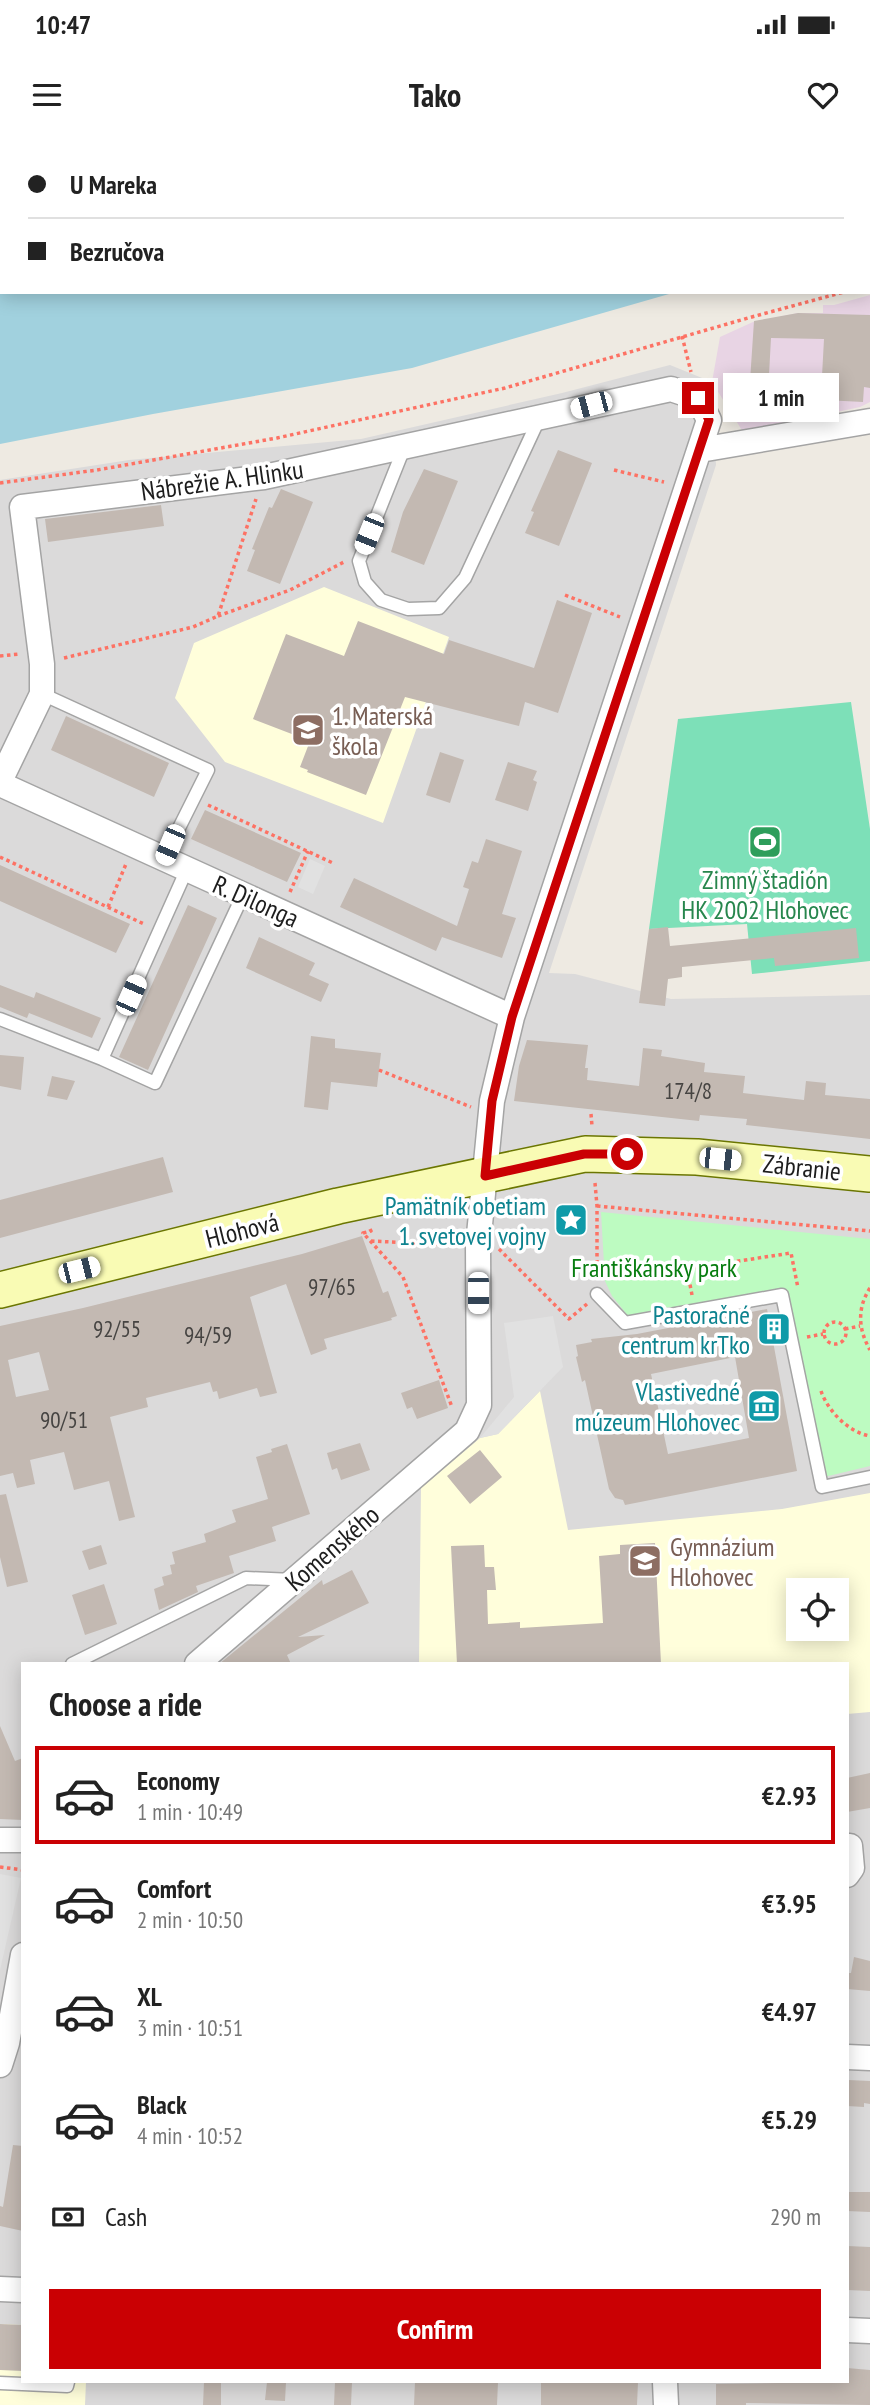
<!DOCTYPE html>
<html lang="en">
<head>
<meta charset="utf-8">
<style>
	:root { --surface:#fff; --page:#f2f2f2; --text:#222; --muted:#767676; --line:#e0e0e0; --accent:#ca0003 }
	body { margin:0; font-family:"PT Sans Narrow",sans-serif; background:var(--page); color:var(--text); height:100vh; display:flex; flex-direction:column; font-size:26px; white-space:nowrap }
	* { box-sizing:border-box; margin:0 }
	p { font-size:23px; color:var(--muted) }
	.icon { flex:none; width:38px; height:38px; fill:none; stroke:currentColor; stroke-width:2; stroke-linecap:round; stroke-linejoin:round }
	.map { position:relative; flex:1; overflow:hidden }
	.drawer { position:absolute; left:21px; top:1522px; width:828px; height:721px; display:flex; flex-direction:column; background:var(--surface); border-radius:0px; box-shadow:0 4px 18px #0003 }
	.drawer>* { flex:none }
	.top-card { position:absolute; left:0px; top:0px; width:872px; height:154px; box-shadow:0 4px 18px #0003; display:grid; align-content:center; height:154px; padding:0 28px; background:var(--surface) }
	.tools { position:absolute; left:786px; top:1438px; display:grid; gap:14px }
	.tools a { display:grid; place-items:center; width:63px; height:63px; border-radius:0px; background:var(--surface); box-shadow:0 4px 18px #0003; font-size:35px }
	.end { position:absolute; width:32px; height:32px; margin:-16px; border:9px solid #ca0003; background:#fff; box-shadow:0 0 0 4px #fff }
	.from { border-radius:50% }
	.bubble { position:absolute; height:49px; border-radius:0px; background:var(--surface); box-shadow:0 4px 18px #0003; font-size:23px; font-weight:700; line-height:49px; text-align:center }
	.car { position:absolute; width:21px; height:42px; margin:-21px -10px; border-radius:9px; box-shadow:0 0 5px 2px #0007; background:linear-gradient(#fff 24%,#345 0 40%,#fff 0 76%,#345 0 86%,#fff 0) }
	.top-card b { display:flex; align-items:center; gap:24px; height:66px; font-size:26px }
	.top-card b+b { border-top:2px solid var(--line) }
	.top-card i { width:18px; height:18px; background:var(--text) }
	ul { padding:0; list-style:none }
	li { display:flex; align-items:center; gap:21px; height:98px; margin:0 14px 10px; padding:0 14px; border:4px solid transparent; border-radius:0px }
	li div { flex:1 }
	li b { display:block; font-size:26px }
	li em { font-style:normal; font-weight:700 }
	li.selected { border-color:var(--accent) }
	li>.icon { width:63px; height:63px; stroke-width:1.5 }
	h2 { padding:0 28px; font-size:32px; line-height:84px }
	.pay { display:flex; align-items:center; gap:18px; height:77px; padding:0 28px; font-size:26px }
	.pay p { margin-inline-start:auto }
	.button { display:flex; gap:14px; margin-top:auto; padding:14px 28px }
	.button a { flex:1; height:80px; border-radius:0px; background:var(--accent); color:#fff; font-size:28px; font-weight:700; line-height:80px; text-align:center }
	.status { display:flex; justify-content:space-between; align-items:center; height:49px; padding:0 35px; background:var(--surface); direction:ltr }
	.status svg { height:19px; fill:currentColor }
	header { display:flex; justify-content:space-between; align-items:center; height:91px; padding:0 28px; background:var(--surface); font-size:32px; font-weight:700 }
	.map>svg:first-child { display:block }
	.residential { fill:#dbdada; fill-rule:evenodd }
	.industrial { fill:#e8d4e4 }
	.education { fill:#fffedb; fill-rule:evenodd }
	.park { fill:#bdfbc1 }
	.pitch { fill:#7de0b8 }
	.parking { fill:#e1e1e1 }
	.water { fill:#a1d1de }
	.building { fill:#c3b9b2; fill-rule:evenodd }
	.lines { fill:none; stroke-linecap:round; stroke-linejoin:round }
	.service-casing { stroke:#a4a4a4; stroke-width:15 }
	.minor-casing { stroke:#a4a4a4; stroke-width:27 }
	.secondary-casing { stroke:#6b7602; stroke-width:38 }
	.path { stroke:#fd7264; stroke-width:3.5; stroke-dasharray:3.5 3.5; stroke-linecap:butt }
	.service { stroke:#fff; stroke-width:12 }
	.minor { stroke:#fff; stroke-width:24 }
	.secondary { stroke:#f9fbb4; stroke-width:35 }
	.route { stroke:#ca0003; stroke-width:9 }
	.labels { text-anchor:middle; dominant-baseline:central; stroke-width:7; stroke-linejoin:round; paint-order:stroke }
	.number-label { font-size:23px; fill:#464442 }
	.street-label { font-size:26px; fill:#1d1d1d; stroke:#fff }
	.education-label { font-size:26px; fill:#785e54; stroke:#fff; text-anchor:start }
	.leisure-label { font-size:26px; fill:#27864d; stroke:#fff }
	.culture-label { font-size:26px; fill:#0d838f; stroke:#fff; text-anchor:end }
	.park-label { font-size:26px; fill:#087d10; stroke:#fff }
</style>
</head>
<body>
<div class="status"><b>10:47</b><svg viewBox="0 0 49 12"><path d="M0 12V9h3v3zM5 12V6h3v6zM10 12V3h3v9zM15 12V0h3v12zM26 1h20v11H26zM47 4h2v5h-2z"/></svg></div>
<header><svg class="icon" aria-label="menu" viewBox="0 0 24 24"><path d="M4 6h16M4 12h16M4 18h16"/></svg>Tako<svg class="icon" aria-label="heart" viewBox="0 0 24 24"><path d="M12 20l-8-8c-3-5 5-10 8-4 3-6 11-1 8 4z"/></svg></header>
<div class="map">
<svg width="870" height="2265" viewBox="0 0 870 2265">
	<rect width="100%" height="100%" fill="#eeeae2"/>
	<!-- residential -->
	<path class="residential" d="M 670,225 L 712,242 L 716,325 L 549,833 L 575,834 L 671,859 L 870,855 L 870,2265 L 0,2265 L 0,340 L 129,320 L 361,299 L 562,253 ZM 798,1451 L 836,1451 L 836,1489 L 798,1489 ZM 23,1524 L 847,1524 L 847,2242 L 23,2242 Z"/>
	<!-- industrial -->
	<path class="industrial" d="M 870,155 L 870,262 L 860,267 L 743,292 L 712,242 L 720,197 L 753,182 L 798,173 L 823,173 L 823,165 L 834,165 Z"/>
	<!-- education -->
	<path class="education" d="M 324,447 L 449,497 L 383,683 L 225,622 L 175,558 L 194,503 Z
		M 540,1251 L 568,1390 L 782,1369 L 870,1353 L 870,1572 L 847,1574 L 847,1524 L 419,1524 L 421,1348 L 480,1298 L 498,1294 ZM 798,1451 L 836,1451 L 836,1489 L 798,1489 Z
		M 0,2184 L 23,2185 L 23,2242 L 86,2242 L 85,2265 L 0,2265 Z"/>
	<!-- park -->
	<path class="park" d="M 601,1072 L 870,1099 L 870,1326 L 820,1338 L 781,1156 L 633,1182 L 612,1156 L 605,1141 Z"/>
	<!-- pitch -->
	<path class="pitch" d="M 851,562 L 870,689 L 870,821 L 752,834 L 747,784 L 649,789 L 678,579 Z"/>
	<!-- parking -->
	<path class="parking" d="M 310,719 L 325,726 L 313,754 L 298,747 Z
		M 553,1176 L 563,1227 L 498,1294 L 480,1298 L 514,1257 L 504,1183 Z
		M 0,1734 L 21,1738 L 0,1830 Z"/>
	<!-- water -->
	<path class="water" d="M 69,0 L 870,0 L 870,101 L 870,2 L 62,2 Z
		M 0,18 L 2,18 L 2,152 L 676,152 L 412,228 L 153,274 L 0,304 Z"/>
	<!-- building -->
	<path class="building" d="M 798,173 L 870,175 L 870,248 L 864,247 L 863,262 L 749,256 L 754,181 ZM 771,198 L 824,199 L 822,236 L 769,235 Z
		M 558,310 L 592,323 L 559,406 L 525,393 L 534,372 L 531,371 Z
		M 424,329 L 458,341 L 424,425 L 391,412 L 403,372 Z
		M 281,349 L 313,362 L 280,444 L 247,431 L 255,410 L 252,409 L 269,367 L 272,368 Z
		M 161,365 L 164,386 L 48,402 L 45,379 Z
		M 557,460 L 592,473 L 558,573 L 525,562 L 519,586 L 405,557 L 366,655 L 307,632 L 308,630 L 300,627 L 310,601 L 253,579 L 286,494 L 344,516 L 358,481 L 444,514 L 449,500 L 534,528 Z
		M 66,576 L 169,623 L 154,657 L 51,610 Z
		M 440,612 L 464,620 L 450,663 L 426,655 Z
		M 508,622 L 537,631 L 533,640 L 537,642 L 528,671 L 495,660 Z
		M 205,670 L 301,713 L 287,742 L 191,699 Z
		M 486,699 L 522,711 L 502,774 L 516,778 L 502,818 L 442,797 L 436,811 L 340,767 L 354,738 L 457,786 L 469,749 L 463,747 L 472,721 L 478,723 Z
		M 0,725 L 130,784 L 116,813 L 0,761 Z
		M 188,765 L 217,778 L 148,930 L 119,917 Z
		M 668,787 L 670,806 L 856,788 L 859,818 L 775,826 L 774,818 L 682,827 L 682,837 L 668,839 L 665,866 L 639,863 L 649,789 Z
		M 259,797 L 315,823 L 309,835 L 329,844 L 321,862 L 246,828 Z
		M 0,845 L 34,858 L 36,852 L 101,878 L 92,898 L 29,873 L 27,878 L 0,867 Z
		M 311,896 L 335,899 L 335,908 L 381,913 L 377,947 L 331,942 L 328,970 L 304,967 Z
		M 527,900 L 588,905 L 585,928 L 588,928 L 587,940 L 639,946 L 643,908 L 662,910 L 661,916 L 705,923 L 704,932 L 745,936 L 743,953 L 804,960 L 806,941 L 826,943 L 825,955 L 870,959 L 870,999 L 746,985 L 747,979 L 700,975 L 699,981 L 514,961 L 519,926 Z
		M 0,915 L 24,917 L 21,950 L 0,946 Z
		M 52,936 L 75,941 L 67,960 L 47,956 Z
		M 163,1017 L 173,1052 L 0,1098 L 0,1060 Z
		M 362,1096 L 383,1153 L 388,1151 L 397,1176 L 391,1178 L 392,1180 L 324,1199 L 327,1209 L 311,1215 L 286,1144 L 250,1157 L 277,1253 L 260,1257 L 257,1248 L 219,1259 L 217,1251 L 213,1252 L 210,1242 L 146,1258 L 148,1267 L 110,1277 L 135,1377 L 119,1381 L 109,1341 L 74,1350 L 64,1312 L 30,1320 L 35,1344 L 17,1348 L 13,1333 L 0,1336 L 0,1186 L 83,1168 L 302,1114 ZM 39,1212 L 49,1250 L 16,1257 L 8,1220 Z
		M 767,1169 L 797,1331 L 625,1365 L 623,1360 L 615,1358 L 609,1349 L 585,1240 L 582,1242 L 576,1217 L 578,1216 L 576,1205 L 592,1202 L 591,1199 L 637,1194 ZM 735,1217 L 749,1298 L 668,1314 L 651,1234 Z
		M 439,1240 L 448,1268 L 417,1279 L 412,1267 L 407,1269 L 401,1253 Z
		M 360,1303 L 370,1330 L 341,1340 L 337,1328 L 332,1330 L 327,1313 Z
		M 287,1304 L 310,1374 L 272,1387 L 276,1401 L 229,1416 L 234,1433 L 196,1446 L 198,1452 L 159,1470 L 154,1449 L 164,1445 L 162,1437 L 172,1434 L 170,1425 L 175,1424 L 172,1412 L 206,1402 L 204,1394 L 236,1382 L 232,1370 L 268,1359 L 256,1317 L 272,1312 L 271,1309 Z
		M 480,1310 L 502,1337 L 470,1364 L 447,1336 Z
		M 6,1354 L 28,1442 L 7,1447 L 0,1417 L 0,1355 Z
		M 655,1403 L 661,1524 L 457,1524 L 451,1406 L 484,1405 L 485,1427 L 494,1427 L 496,1450 L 487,1450 L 488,1484 L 520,1482 L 520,1488 L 603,1483 L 599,1416 L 620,1414 L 620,1405 Z
		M 101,1405 L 107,1424 L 89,1430 L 82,1411 Z
		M 352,1430 L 369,1463 L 298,1497 L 325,1495 L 287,1515 L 291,1524 L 219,1524 L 322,1440 L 323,1445 Z
		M 104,1444 L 117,1484 L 85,1495 L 72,1455 Z
		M 0,1586 L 15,1621 L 23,1618 L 23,1680 L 0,1679 Z
		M 870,1633 L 870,1668 L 847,1672 L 847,1638 Z
		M 854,1817 L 870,1821 L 870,1851 L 847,1849 L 847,1833 L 851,1833 Z
		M 848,1940 L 870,1941 L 870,1964 L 864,1963 L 864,1967 L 847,1966 Z
		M 13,2005 L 23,2006 L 23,2091 L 0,2086 L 0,2066 L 3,2067 Z
		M 847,2052 L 870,2052 L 870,2072 L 847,2071 Z
		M 847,2106 L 870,2107 L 870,2151 L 847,2150 Z
		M 0,2184 L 23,2185 L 23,2231 L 0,2230 Z
		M 847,2228 L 870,2230 L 870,2265 L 746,2263 L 746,2265 L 716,2265 L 716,2244 L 847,2242 Z
		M 204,2242 L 221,2242 L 221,2265 L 203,2265 Z
		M 267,2242 L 286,2242 L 285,2261 L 265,2260 Z
		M 335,2242 L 352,2242 L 351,2265 L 334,2265 Z
		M 415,2242 L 498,2242 L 497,2265 L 414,2265 Z
		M 541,2242 L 638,2242 L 637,2265 L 541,2265 Z"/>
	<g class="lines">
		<defs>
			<path id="service" d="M 404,308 L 359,421 L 365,442 L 381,460 L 408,469 L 439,468 L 465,438 L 539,279
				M 42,554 L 208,630 L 163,720
				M 0,879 L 102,919 L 187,729
				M 102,919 L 155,943 L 243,755
				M 597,1154 L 625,1183 L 782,1155 L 822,1347 L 870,1337
				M 72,1524 L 246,1438 L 293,1440
				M 0,2243 L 67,2246 L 68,2242"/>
			<path id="minor" d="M 700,310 L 870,281
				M 0,641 L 42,554 L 42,524 L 22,367 L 264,337 L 671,249 L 698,258 L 709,280 L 512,877 L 492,961 L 478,1105 L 479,1265 L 467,1291 L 197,1524
				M 0,644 L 512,877
				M 0,1700 L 23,1700
				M 847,1735 L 852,1728 L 850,1706
				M 847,1917 L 870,1918
				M 0,1925 L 7,1903 L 23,1815
				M 0,2149 L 23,2150
				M 847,2190 L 870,2191
				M 665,2242 L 666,2265"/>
			<path id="secondary" d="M 0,1150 L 338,1066 L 585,1014 L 697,1017 L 870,1034"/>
		</defs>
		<!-- service casing -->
		<use href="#service" class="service-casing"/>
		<!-- minor casing -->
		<use href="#minor" class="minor-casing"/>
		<!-- secondary casing -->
		<use href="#secondary" class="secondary-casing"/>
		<!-- path -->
		<path class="path" d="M 682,196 L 691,232
			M 614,330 L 664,342
			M 0,343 L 97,330 L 277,298 L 505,248 L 748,178 L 844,152
			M 565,455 L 620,477
			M 218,476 L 290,450 L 344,422
			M 0,516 L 19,514
			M 64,518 L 193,487 L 218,476 L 256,359
			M 208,665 L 335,724
			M 0,717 L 144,784
			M 290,752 L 308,711
			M 108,767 L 126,724
			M 379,930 L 471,967
			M 591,974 L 592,986
			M 595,1043 L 597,1066 L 597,1140
			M 597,1066 L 870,1091
			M 370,1089 L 371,1091 L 363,1093 L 403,1137 L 452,1267
			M 371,1101 L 456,1105
			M 499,1109 L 569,1179 L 587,1164
			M 870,1148 C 857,1168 858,1189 870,1210
			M 692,1155 L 687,1129 L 791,1113 L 798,1148
			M824 1193a11 11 0 1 1 22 0a11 11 0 1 1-22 0Z
			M 845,1189 L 860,1186
			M 807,1197 L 823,1194
			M 821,1251 C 828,1271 848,1292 870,1296
			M 0,1727 L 23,1730"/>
		<!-- service -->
		<use href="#service" class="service"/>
		<!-- minor -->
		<use href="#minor" class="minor"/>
		<!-- secondary -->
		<use href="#secondary" class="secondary"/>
	</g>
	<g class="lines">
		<!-- route -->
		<path class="route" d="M 627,1014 L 584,1014 L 485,1036 L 492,961 L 512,877 L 709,280 L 698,258"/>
	</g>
	<!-- icons -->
	<defs>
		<symbol id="school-square" viewBox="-11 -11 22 22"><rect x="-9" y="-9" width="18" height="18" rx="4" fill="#8d6e63" stroke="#fff"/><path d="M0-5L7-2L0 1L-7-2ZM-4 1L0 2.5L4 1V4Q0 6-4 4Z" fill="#fff"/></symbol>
		<symbol id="stadium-square" viewBox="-11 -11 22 22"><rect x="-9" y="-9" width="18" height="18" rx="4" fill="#2e9e5b" stroke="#fff"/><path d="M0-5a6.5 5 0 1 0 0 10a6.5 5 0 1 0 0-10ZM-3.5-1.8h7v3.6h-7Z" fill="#fff"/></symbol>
		<symbol id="sight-square" viewBox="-11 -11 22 22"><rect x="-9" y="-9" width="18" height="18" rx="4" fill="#0f9aa8" stroke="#fff"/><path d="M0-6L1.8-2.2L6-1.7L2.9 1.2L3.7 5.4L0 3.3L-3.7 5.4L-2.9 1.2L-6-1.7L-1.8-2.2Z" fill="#fff"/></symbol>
		<symbol id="building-square" viewBox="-11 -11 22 22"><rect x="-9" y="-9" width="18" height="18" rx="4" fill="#0f9aa8" stroke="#fff"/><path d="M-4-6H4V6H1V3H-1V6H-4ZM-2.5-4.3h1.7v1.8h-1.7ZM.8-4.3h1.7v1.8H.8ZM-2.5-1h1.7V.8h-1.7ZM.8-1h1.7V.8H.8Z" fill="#fff"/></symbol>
		<symbol id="museum-square" viewBox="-11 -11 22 22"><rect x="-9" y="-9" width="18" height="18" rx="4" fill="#0f9aa8" stroke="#fff"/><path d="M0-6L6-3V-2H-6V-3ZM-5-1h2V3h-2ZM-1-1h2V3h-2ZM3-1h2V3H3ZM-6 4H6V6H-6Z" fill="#fff"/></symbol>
	</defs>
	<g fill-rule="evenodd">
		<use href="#school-square" x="289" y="571" width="38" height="38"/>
		<use href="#stadium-square" x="746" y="683" width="38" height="38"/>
		<use href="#sight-square" x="552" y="1061" width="38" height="38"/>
		<use href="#building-square" x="755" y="1170" width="38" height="38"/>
		<use href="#museum-square" x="745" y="1247" width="38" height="38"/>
		<use href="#school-square" x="626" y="1402" width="38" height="38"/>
	</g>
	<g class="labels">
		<!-- number labels -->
		<g class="number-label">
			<text x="688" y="950">174/8</text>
			<text x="332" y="1146">97/65</text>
			<text x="117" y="1188">92/55</text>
			<text x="208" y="1194">94/59</text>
			<text x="64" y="1279">90/51</text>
		</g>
		<!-- street labels -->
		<g class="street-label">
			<text transform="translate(222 340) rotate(-8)">Nábrežie A. Hlinku</text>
			<text transform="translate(256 761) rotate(24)">R. Dilonga</text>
			<text transform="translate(802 1027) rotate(6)">Zábranie</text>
			<text transform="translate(242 1090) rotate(-14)">Hlohová</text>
			<text transform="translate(332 1408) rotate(-41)">Komenského</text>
		</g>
		<!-- education labels -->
		<g class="education-label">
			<text x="332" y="575">1. Materská<tspan x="332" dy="30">škola</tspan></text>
			<text x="670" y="1406">Gymnázium<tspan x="670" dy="30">Hlohovec</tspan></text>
		</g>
		<!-- leisure labels -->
		<g class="leisure-label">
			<text x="765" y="739">Zimný štadión<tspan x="765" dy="30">HK 2002 Hlohovec</tspan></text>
		</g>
		<!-- culture labels -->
		<g class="culture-label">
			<text x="546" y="1065">Pamätník obetiam<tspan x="546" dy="30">1. svetovej vojny</tspan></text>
			<text x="750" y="1174">Pastoračné<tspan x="750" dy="30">centrum krTko</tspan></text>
			<text x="740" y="1251">Vlastivedné<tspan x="740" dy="30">múzeum Hlohovec</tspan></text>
		</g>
		<!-- park labels -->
		<g class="park-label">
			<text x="654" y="1127">Františkánsky park</text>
		</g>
	</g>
</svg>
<div class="tools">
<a><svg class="icon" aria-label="locate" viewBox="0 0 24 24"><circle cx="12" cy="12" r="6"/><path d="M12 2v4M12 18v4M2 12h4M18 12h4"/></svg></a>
</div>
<i class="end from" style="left:627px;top:1014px"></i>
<i class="end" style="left:698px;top:258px"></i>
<div class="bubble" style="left:723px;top:233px;width:116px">1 min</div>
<i class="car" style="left:591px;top:265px;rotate:255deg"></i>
<i class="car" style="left:369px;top:394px;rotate:202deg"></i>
<i class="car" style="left:170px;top:705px;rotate:203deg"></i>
<i class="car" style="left:131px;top:855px;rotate:24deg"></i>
<i class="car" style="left:720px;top:1019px;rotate:96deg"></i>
<i class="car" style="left:79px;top:1130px;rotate:76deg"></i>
<i class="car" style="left:478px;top:1153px;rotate:180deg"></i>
<div class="top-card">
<b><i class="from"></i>U Mareka</b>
<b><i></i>Bezručova</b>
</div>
<section class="drawer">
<h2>Choose a ride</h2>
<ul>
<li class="selected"><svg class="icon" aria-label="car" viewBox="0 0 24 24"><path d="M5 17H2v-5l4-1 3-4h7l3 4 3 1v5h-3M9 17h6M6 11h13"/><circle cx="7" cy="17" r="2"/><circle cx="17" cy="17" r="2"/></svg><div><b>Economy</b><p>1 min · 10:49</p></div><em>€2.93</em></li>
<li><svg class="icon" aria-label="car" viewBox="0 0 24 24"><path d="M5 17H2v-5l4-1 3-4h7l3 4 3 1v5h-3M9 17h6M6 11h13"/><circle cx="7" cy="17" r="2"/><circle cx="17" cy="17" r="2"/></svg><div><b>Comfort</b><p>2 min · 10:50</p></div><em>€3.95</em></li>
<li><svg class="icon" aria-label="car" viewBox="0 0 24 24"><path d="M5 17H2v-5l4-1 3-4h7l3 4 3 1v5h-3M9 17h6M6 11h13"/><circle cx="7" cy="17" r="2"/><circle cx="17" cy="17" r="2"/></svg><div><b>XL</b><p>3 min · 10:51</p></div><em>€4.97</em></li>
<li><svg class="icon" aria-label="car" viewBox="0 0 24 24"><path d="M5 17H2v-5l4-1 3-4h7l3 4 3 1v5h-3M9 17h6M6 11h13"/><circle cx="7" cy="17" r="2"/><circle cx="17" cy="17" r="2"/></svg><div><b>Black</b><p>4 min · 10:52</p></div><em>€5.29</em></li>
</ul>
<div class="pay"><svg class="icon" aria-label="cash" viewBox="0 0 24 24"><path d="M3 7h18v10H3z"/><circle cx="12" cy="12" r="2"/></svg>Cash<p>290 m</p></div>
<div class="button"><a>Confirm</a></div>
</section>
</div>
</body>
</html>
